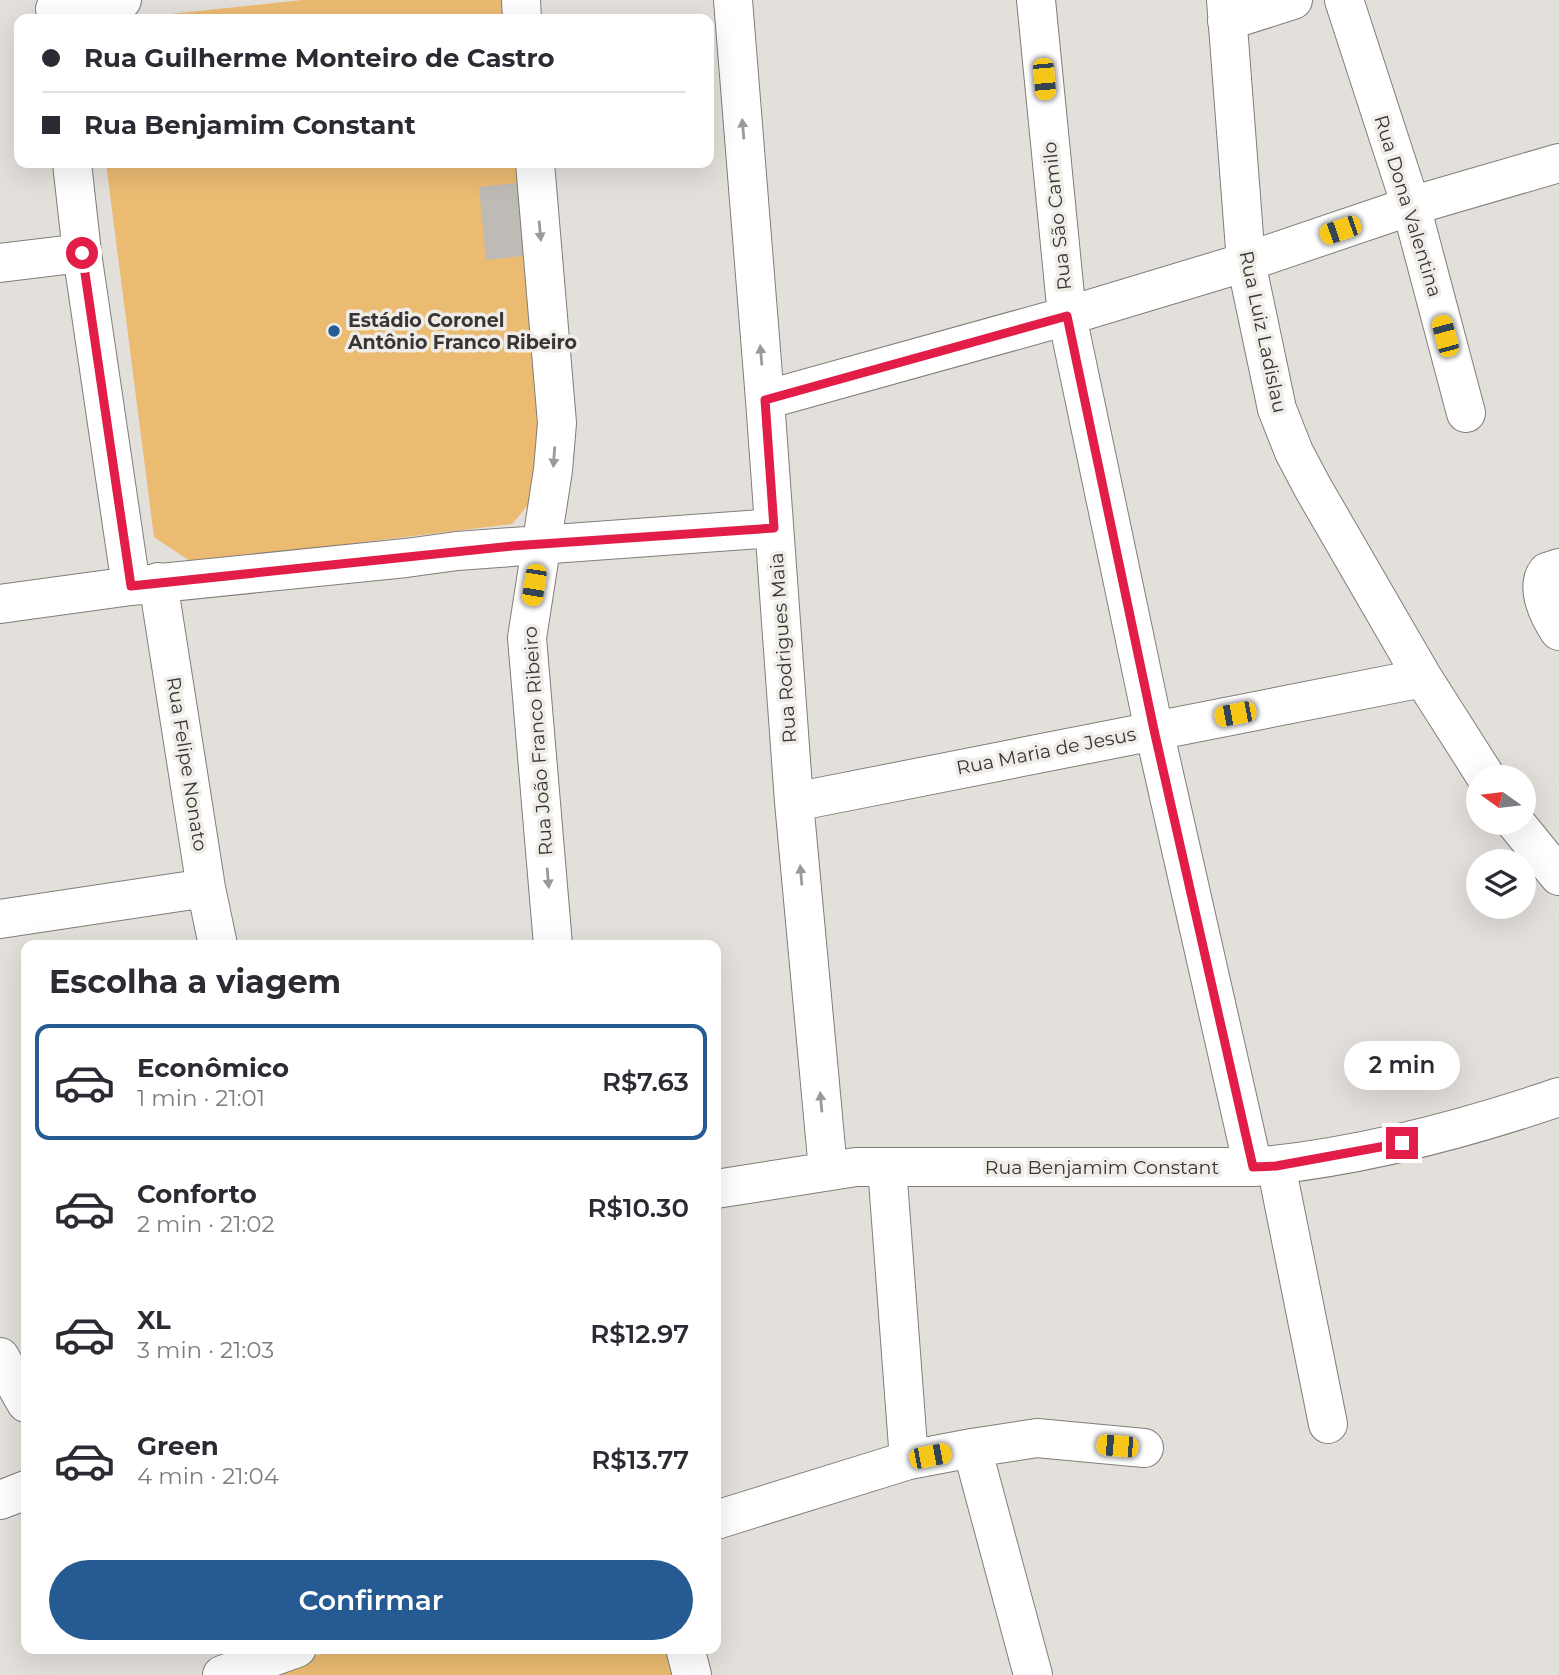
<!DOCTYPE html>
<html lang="pt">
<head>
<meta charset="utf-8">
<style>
	:root { --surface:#fff; --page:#f7f7f7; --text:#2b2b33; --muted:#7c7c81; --line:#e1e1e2; --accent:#255a93 }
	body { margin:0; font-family:Montserrat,sans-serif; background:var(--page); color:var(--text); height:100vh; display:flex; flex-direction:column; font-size:26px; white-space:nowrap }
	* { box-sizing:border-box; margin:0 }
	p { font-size:23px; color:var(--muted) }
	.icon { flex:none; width:38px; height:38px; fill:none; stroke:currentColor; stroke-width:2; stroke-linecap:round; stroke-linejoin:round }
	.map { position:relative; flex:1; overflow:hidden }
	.panel { position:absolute; left:21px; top:940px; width:700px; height:714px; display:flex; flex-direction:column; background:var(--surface); border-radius:14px; box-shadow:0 7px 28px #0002 }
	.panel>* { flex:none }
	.top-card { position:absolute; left:14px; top:14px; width:700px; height:154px; border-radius:14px; box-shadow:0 7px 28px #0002; display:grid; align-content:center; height:154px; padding:0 28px; background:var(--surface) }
	.needle { width:46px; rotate:284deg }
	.fabs { position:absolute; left:1466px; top:765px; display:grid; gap:14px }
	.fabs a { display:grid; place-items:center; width:70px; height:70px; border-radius:50%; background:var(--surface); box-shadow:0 7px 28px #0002; font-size:35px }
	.end { position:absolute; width:32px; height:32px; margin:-16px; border:9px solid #e11d48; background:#fff; box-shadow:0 0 0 4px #fff }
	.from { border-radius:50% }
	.bubble { position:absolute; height:49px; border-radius:24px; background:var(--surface); box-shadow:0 7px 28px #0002; font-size:23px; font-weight:600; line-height:49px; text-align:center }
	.car { position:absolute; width:21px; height:42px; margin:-21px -10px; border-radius:9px; box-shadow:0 0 5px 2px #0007; background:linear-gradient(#f5c518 24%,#345 0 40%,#f5c518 0 76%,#345 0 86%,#f5c518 0) }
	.top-card b { display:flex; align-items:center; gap:24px; height:66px; font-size:26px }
	.top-card b+b { border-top:2px solid var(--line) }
	.top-card i { width:18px; height:18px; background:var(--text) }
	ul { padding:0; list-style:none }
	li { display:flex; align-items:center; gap:21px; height:116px; margin:0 14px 10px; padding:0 14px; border:4px solid transparent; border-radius:14px }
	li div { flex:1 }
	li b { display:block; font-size:26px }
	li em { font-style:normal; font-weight:600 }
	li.selected { border-color:var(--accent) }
	li>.icon { width:63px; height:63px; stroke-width:1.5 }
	h2 { padding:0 28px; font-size:32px; line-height:84px }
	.primary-button { display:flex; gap:14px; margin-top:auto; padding:14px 28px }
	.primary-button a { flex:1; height:80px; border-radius:42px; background:var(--accent); color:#fff; font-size:28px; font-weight:600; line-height:80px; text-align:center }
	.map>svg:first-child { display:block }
	.green { fill:#ebbb72 }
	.building { fill:#bebab5 }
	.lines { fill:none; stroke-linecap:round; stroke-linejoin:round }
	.minor-casing { stroke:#817e79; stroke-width:40 }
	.minor { stroke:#fff; stroke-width:38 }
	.oneway { fill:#9b9a9a }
	.route { stroke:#e11d48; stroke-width:9 }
	.poi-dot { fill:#255a93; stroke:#f0ece7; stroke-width:2.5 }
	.labels { text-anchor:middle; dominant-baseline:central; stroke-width:7; stroke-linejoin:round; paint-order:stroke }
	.street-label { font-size:19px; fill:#373634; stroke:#f0ece7 }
	.poi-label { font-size:19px; font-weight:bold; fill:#373634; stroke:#f0ece7; text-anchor:start }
</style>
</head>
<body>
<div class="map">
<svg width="1559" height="1675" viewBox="0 0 1559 1675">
	<rect width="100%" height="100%" fill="#e3dfda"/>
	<!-- green -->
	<path class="green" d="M 303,0 L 505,0 L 507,19 L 88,19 L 131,18 Z
		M 106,163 L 523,163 L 545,485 L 512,524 L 193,563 L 154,537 Z
		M 341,1648 L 666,1649 L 673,1675 L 251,1675 Z"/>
	<!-- building -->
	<path class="building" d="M 525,182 L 532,255 L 486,260 L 479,187 Z"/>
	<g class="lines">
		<defs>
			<path id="minor" d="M 521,0 L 522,19
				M 733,0 L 765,400 L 794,802 L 828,1170
				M 1036,0 L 1067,316 L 1154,730 L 1253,1167
				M 1226,0 L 1246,262 L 1277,409 L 1294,452 L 1313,488 L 1423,678 L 1486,777
				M 1344,0 L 1411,206 L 1466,413
				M 55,9 L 122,0
				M 1227,21 L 1293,0
				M 72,163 L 82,253 L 131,586
				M 535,163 L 557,423 L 553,470 L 527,638 L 553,945
				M 0,263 L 82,253
				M 765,400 L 1067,316 L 1246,262 L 1411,206 L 1559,163
				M 1559,568 L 1547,572 C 1535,588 1549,616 1559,631
				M 158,582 L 206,888 L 218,945
				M 0,604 L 131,586 L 406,558 L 457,551 L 774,528
				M 794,802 L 1423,678
				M 1515,822 L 1559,876
				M 0,919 L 206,888
				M 1276,1165 L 1328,1424
				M 887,1167 L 909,1460
				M 716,1189 L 856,1167 L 1253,1167 C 1355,1158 1462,1130 1559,1097
				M 0,1357 L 26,1403
				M 972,1448 L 1033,1675
				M 0,1500 L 26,1490
				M 716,1520 L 909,1460 L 972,1448 L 1037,1438 L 1144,1448
				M 685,1648 L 692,1675
				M 222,1675 L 297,1648"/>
		</defs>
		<!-- minor casing -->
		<use href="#minor" class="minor-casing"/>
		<!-- minor -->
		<use href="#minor" class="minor"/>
	</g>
	<!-- one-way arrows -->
	<defs><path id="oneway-solid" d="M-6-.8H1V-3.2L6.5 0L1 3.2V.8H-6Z" transform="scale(1.75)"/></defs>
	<g class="oneway">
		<use href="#oneway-solid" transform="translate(743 129) rotate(-95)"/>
		<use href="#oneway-solid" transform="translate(540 231) rotate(85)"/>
		<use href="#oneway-solid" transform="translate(761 355) rotate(-95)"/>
		<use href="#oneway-solid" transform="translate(554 457) rotate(94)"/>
		<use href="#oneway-solid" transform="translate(801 875) rotate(-95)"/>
		<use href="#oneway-solid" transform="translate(548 878) rotate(85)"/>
		<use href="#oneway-solid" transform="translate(821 1102) rotate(-95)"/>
	</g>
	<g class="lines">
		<!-- route -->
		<path class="route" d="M 82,253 L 131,586 L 512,546 L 774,528 L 765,400 L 1067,316 L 1154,730 L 1253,1167 L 1276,1166 L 1402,1143"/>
	</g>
	<!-- markers -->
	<circle class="poi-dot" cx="334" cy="331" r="7"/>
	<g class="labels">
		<!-- street labels -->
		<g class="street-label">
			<text transform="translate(1408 206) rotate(73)">Rua Dona Valentina</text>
			<text transform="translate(1057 216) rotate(-96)">Rua São Camilo</text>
			<text transform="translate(1263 332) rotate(78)">Rua Luiz Ladislau</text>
			<text transform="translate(783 648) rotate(-94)">Rua Rodrigues Maia</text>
			<text transform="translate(538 741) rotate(-94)">Rua João Franco Ribeiro</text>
			<text transform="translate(1046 751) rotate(-11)">Rua Maria de Jesus</text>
			<text transform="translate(187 764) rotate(81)">Rua Felipe Nonato</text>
			<text x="1102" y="1167">Rua Benjamim Constant</text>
		</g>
		<!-- poi labels -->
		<g class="poi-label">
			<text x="348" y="320">Estádio Coronel<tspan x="348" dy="22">Antônio Franco Ribeiro</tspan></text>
		</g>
	</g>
</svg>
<div class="fabs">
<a><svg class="needle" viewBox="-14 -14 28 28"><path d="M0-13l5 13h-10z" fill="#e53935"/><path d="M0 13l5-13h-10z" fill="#7c7c81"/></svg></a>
<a><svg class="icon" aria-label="layers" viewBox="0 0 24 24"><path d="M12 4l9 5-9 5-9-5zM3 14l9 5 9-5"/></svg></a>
</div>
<i class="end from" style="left:82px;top:253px"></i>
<i class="end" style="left:1402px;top:1143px"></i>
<div class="bubble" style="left:1344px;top:1041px;width:116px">2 min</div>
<i class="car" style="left:1044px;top:79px;rotate:175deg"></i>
<i class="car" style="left:1340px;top:230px;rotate:251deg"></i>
<i class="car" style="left:1445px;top:336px;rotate:345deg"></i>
<i class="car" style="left:534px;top:585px;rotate:189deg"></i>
<i class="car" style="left:1235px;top:714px;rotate:259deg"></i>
<i class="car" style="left:1117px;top:1446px;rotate:275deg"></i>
<i class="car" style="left:930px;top:1456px;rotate:79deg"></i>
<div class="top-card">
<b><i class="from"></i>Rua Guilherme Monteiro de Castro</b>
<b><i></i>Rua Benjamim Constant</b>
</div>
<section class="panel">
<h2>Escolha a viagem</h2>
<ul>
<li class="selected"><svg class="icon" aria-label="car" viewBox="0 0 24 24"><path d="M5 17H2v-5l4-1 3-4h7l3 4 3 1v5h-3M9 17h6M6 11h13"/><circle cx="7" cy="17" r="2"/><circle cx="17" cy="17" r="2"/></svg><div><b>Econômico</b><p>1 min · 21:01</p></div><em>R$7.63</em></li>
<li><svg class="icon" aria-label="car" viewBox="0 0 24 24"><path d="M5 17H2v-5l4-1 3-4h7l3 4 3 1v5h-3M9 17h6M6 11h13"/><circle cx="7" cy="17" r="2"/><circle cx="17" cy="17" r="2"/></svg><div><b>Conforto</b><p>2 min · 21:02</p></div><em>R$10.30</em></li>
<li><svg class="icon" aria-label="car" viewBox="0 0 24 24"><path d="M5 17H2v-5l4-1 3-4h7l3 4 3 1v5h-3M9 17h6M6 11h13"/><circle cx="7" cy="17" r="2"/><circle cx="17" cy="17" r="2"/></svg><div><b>XL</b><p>3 min · 21:03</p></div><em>R$12.97</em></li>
<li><svg class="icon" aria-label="car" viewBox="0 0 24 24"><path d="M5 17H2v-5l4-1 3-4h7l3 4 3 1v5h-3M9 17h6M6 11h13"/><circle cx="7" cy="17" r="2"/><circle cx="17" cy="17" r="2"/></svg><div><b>Green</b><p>4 min · 21:04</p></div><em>R$13.77</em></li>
</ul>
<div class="primary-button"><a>Confirmar</a></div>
</section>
</div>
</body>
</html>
